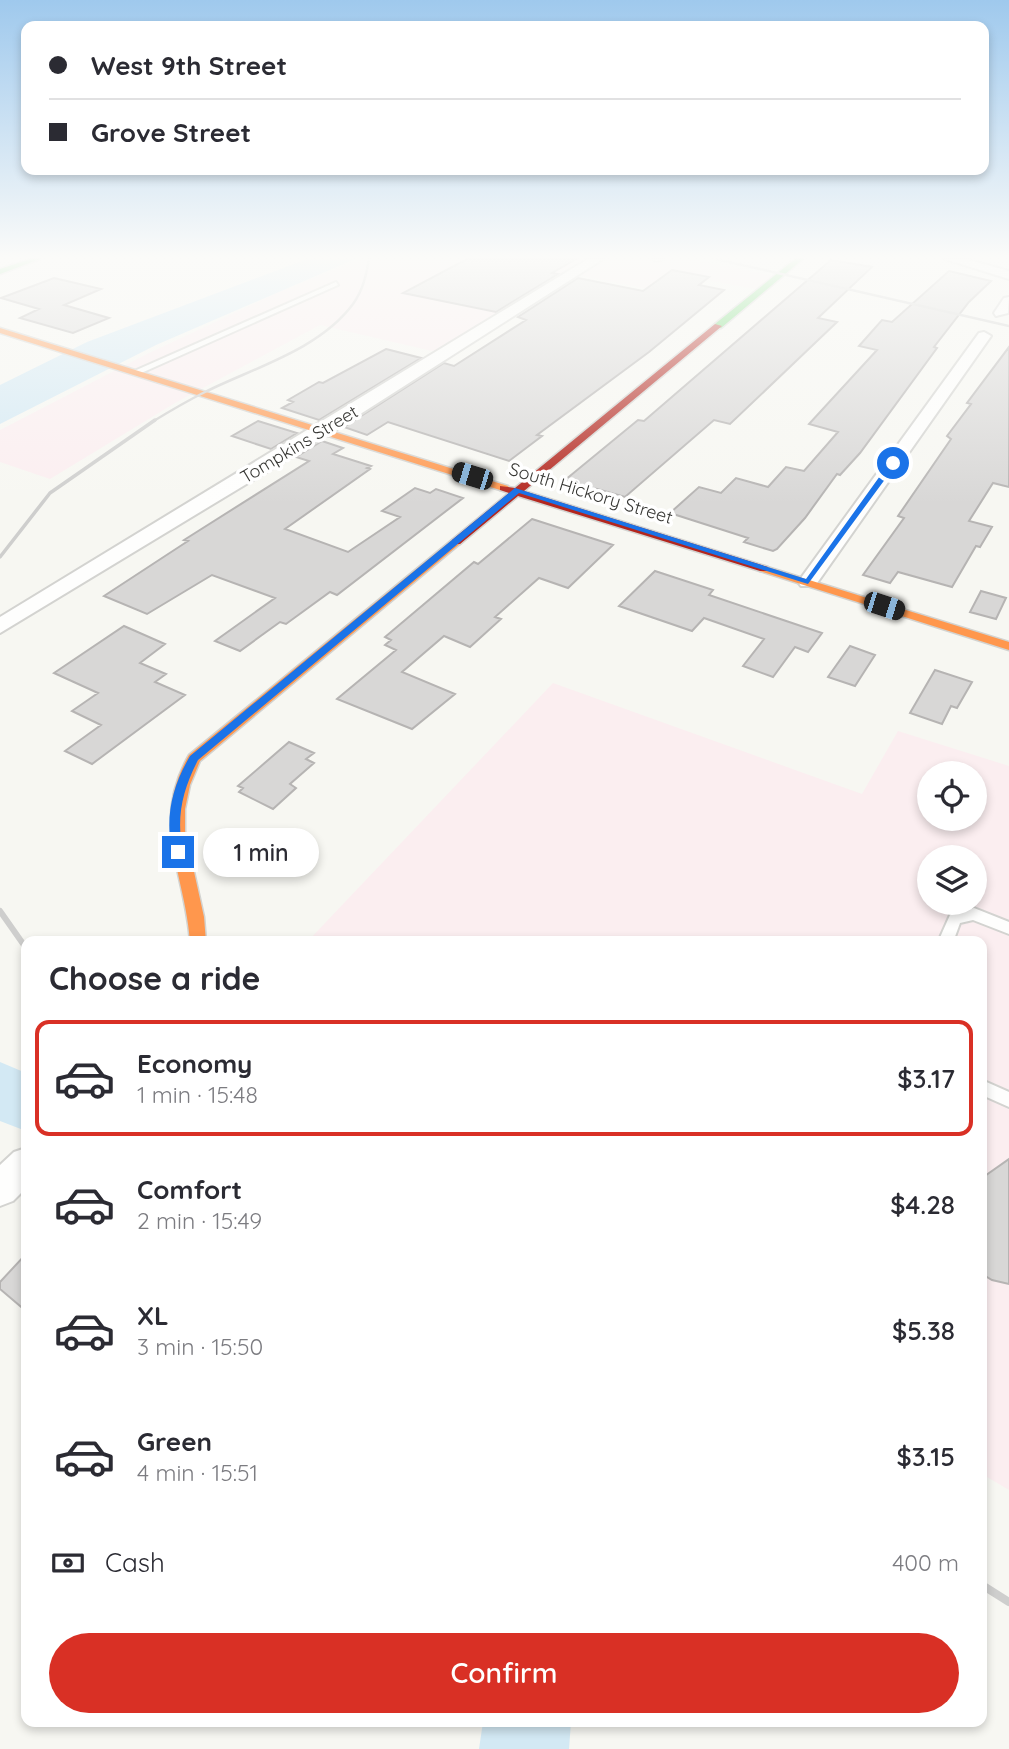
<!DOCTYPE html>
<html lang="en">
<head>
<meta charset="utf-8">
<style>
	:root { --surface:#fff; --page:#f2f2f3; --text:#2b2b33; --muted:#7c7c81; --line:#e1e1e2; --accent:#d93025 }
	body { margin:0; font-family:Quicksand,sans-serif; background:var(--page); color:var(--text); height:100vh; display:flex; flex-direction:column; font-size:26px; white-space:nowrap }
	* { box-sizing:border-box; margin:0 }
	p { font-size:23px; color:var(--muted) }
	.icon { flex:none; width:38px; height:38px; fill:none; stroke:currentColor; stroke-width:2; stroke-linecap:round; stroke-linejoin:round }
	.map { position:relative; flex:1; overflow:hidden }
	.drawer { position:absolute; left:21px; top:936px; width:966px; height:791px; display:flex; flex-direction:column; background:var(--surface); border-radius:14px; box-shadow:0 4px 10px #0003 }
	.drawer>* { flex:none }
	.banner { position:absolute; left:21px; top:21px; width:968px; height:154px; border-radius:14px; box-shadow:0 4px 10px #0003; display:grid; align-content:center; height:154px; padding:0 28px; background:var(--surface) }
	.tools { position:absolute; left:917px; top:761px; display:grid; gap:14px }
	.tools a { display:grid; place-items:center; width:70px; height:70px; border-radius:50%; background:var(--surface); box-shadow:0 4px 10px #0003; font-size:35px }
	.end { position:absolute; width:32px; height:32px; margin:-16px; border:9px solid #1a73e8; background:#fff; box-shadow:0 0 0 4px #fff }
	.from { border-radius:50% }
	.bubble { position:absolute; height:49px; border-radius:24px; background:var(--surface); box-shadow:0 4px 10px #0003; font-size:23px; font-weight:600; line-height:49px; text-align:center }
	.car { position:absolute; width:21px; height:42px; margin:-21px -10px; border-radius:9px; box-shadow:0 0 5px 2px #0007; background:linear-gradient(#222 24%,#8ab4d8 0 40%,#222 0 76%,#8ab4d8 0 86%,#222 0) }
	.banner b { display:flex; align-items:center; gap:24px; height:66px; font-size:26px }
	.banner b+b { border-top:2px solid var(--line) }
	.banner i { width:18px; height:18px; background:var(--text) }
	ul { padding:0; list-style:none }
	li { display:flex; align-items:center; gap:21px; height:116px; margin:0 14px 10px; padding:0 14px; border:4px solid transparent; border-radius:14px }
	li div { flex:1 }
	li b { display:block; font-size:26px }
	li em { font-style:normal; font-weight:600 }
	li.on { border-color:var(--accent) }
	li>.icon { width:63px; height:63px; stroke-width:1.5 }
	h2 { padding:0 28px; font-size:32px; line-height:84px }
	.pay { display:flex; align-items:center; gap:18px; height:77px; padding:0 28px; font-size:26px }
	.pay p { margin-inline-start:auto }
	.primary-button { display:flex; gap:14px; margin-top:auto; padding:14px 28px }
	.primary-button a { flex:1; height:80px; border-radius:42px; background:var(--accent); color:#fff; font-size:28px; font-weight:600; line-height:80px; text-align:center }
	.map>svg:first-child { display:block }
	.industrial { fill:#fbeef0; fill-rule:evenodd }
	.water { fill:#d3e9f4 }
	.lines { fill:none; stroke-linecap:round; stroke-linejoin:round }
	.river { fill:#d3e9f4; fill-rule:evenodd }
	.building { fill:#d8d7d6; stroke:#b6b4b3; stroke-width:2 }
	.lane-casing { stroke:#d3d3d0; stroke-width:4 }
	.street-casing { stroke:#d3d3d0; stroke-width:4 }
	.fast-casing { stroke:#d3d3d0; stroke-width:3 }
	.slow-casing { stroke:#d3d3d0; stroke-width:3 }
	.jam-casing { stroke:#d3d3d0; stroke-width:3 }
	.lane { fill:#fefefd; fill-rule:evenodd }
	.street { fill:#fefefd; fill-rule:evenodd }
	.fast { fill:#63d668; fill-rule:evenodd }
	.slow { fill:#ff974d; fill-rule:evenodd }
	.jam { fill:#b3261e; fill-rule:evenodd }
	.rail-far3 { stroke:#cececd; stroke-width:2.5 }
	.rail-far2 { stroke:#cececd; stroke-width:3.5 }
	.rail-far1 { stroke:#cececd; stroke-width:6 }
	.rail { stroke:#cececd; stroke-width:8 }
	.route { fill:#1a73e8 }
	.labels { text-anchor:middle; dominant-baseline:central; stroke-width:7; stroke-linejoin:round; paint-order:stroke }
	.far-street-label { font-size:18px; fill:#373734; stroke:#fff }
</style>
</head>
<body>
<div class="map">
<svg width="1009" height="1749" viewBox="0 0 1009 1749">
	<rect width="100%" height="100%" fill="#f7f7f2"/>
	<!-- industrial -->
	<path class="industrial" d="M 361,259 L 693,259 L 777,277 L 760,290 L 670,273 L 648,289 L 574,274 L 445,354 L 320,325 L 175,403 L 50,479 L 0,462 L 0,430 L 145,355 L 279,292 Z
		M 553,683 L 862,794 L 898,731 L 1009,766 L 1009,1490 L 982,1474 L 982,942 L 307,942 ZM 929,774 L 975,774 L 975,819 L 929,819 ZM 929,858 L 975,858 L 975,903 L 929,903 Z"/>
	<!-- water -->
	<path class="water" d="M 307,259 L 355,259 L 156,345 L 0,424 L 0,385 L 87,342 Z"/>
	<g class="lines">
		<!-- river -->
		<path class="river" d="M 0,1062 L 26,1073 L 26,1131 L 0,1121 Z
			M 483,1722 L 571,1722 L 569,1749 L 479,1749 Z"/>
	</g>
	<!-- building -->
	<path class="building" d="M 467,259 L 576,259 L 552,273 L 558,274 L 496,312 L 403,293 Z
		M 831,260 L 872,267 L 818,318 L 837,322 L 730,424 L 714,420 L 625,497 L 565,480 L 638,420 L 644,421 Z
		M 672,270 L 709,277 L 699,285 L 724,290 L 649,352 L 537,435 L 542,436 L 509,461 L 388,422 L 367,435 L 344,427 L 444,363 L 454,366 L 526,320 L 518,317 L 578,278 L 643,291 Z
		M 949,271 L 991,281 L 969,302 L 934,347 L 937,348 L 860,453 L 840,475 L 837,474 L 805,518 L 777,549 L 773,551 L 744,542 L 748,538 L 670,513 L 699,487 L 721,493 L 736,478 L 768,487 L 786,467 L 804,471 L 838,432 L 809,424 L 877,350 L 859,346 L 882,320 L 892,322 Z
		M 54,278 L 101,289 L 64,305 L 109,318 L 73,333 L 20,318 L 39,309 L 1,298 Z
		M 1009,347 L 1009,487 L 993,483 L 969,521 L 992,527 L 980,547 L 976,546 L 952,587 L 898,572 L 890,583 L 863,575 L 904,518 L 898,516 L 951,439 L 947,436 L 971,404 L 967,403 Z
		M 386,349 L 421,358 L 319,420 L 282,408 L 293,402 L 288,400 L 319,382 L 323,383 Z
		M 258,421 L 297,433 L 271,449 L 232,436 Z
		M 322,441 L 343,448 L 333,454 L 371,466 L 367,468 L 370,469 L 285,529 L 348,552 L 400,517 L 382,511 L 415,488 L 430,493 L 436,489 L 463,498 L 337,595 L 330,592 L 286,624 L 280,622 L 240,651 L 215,641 L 275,598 L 212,575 L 147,614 L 104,596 L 188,541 L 184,540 L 309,461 L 296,457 Z
		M 532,519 L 613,545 L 568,588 L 539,578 L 495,617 L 501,619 L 470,647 L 444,636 L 402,672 L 455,694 L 412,729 L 337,699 L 396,650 L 385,645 L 391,640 L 385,637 L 474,562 L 478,564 Z
		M 655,571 L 713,590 L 709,595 L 822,633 L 808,652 L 795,647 L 773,677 L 743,666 L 764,639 L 704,618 L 692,631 L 619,606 Z
		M 981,591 L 1006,598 L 996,619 L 970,612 Z
		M 124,626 L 165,644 L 140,663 L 166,674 L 155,682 L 185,695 L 92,764 L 65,751 L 101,725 L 72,711 L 98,693 L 54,673 Z
		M 850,646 L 875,655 L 855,686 L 828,677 Z
		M 935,670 L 972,682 L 957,708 L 951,706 L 942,724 L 910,713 Z
		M 289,742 L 314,753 L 306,759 L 314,763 L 290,784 L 296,788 L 273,809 L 239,792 L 243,788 L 238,786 Z
		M 1009,1159 L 1009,1284 L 992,1280 L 982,1274 L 982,1178 Z
		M 26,1254 L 26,1311 L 0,1289 L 0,1282 Z"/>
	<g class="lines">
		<defs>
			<path id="lane" d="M 653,259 L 663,259 L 656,261 Z
				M 336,282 L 338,285 L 139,374 L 132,372 Z
				M 974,908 L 1009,922 L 1009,934 L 973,920 L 960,923 L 953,942 L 938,942 L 950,915 Z
				M 982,1080 L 1009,1092 L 1009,1107 L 982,1095 Z"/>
			<path id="street" d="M 588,259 L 603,259 L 329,434 L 0,633 L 0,617 Z
				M 945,259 L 965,259 L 1009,271 L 1009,279 Z
				M 1009,297 L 1008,313 L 996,316 L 994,313 L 1004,298 Z
				M 984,332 L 991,336 L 815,586 L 801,586 L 798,582 L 801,578 L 979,333 Z
				M 26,1148 L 26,1188 L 13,1201 L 0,1206 L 0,1165 L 14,1152 Z"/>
			<path id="fast" d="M 30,259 L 40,259 L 0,274 L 0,269 Z
				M 795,259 L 803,259 L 721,328 L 715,328 L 715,324 Z"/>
			<path id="slow" d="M 0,328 L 508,486 L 509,488 L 500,490 L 0,333 Z
				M 452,540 L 462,542 L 200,761 L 190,785 L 185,809 L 185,831 L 204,917 L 206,942 L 190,942 C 185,872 150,823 189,755 Z
				M 764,566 L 1009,642 L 1009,650 L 760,571 L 760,567 Z"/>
			<path id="jam" d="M 715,324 L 722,326 L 524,491 L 768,567 L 768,571 L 760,571 L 518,496 L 460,544 L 452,544 L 452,540 L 509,493 L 500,490 L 500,486 L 515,488 Z"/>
		</defs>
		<!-- lane casing -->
		<use href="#lane" class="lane-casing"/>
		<!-- street casing -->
		<use href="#street" class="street-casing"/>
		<!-- fast casing -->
		<use href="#fast" class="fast-casing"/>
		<!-- slow casing -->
		<use href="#slow" class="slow-casing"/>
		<!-- jam casing -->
		<use href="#jam" class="jam-casing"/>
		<!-- lane -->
		<use href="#lane" class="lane"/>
		<!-- street -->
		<use href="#street" class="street"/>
		<!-- fast -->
		<use href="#fast" class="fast"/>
		<!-- slow -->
		<use href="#slow" class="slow"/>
		<!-- jam -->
		<use href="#jam" class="jam"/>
		<!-- rail-far3 -->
		<path class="rail-far3" d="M 716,259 L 1009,326
			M 152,422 C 170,411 187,401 205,392 C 253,368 319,350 353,304 C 363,290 366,276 369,259"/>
		<!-- rail-far2 -->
		<path class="rail-far2" d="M 0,557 L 50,493 L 155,420"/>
		<!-- rail-far1 -->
		<path class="rail-far1" d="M 0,911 L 26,948"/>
		<!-- rail -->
		<path class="rail" d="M 982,1585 L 1009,1602"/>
	</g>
	<!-- sky -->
	<linearGradient id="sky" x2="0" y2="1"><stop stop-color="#9fc9ed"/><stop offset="0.51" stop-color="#fbfbf9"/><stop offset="1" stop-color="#fbfbf9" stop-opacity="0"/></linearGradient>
	<rect width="1009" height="504" fill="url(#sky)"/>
	<!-- route -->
	<path class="route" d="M 890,462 L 897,463 L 808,584 L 519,493 L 198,760 C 182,791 176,818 183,852 L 178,856 L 172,852 C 165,816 172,787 190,756 L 515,488 L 806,579 Z"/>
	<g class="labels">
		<!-- far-street labels -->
		<g class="far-street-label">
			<text transform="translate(299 444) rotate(-31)">Tompkins Street</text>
			<text transform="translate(591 493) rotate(17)">South Hickory Street</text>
		</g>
	</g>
</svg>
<div class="tools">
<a><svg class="icon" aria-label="locate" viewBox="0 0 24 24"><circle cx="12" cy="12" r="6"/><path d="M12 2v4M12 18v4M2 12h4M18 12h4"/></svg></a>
<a><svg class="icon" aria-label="layers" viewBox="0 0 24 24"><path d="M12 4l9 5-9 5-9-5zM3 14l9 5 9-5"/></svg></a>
</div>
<i class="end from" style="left:893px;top:463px"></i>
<i class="end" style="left:178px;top:852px"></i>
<div class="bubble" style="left:203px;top:828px;width:116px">1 min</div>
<i class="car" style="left:472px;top:476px;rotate:287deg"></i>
<i class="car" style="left:884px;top:606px;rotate:108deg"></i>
<div class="banner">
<b><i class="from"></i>West 9th Street</b>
<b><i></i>Grove Street</b>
</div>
<section class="drawer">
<h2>Choose a ride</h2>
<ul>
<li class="on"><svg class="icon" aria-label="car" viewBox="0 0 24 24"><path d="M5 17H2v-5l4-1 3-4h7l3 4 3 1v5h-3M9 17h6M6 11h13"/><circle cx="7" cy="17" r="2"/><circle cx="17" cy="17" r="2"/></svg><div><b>Economy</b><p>1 min · 15:48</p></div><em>$3.17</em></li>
<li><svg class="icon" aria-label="car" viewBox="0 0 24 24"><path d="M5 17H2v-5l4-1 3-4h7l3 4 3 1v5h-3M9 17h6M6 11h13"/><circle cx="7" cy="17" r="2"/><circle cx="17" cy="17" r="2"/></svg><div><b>Comfort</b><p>2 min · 15:49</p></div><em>$4.28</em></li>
<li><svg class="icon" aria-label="car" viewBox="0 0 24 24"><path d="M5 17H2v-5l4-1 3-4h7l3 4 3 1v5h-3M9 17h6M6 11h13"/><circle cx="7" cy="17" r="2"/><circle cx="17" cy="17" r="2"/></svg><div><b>XL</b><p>3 min · 15:50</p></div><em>$5.38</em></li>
<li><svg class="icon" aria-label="car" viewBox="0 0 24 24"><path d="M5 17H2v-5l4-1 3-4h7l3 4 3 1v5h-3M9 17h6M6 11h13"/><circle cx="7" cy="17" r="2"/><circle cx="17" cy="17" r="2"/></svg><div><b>Green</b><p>4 min · 15:51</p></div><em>$3.15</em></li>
</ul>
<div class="pay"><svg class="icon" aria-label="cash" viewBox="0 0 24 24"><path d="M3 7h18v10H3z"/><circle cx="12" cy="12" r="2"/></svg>Cash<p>400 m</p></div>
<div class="primary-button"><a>Confirm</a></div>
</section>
</div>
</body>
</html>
